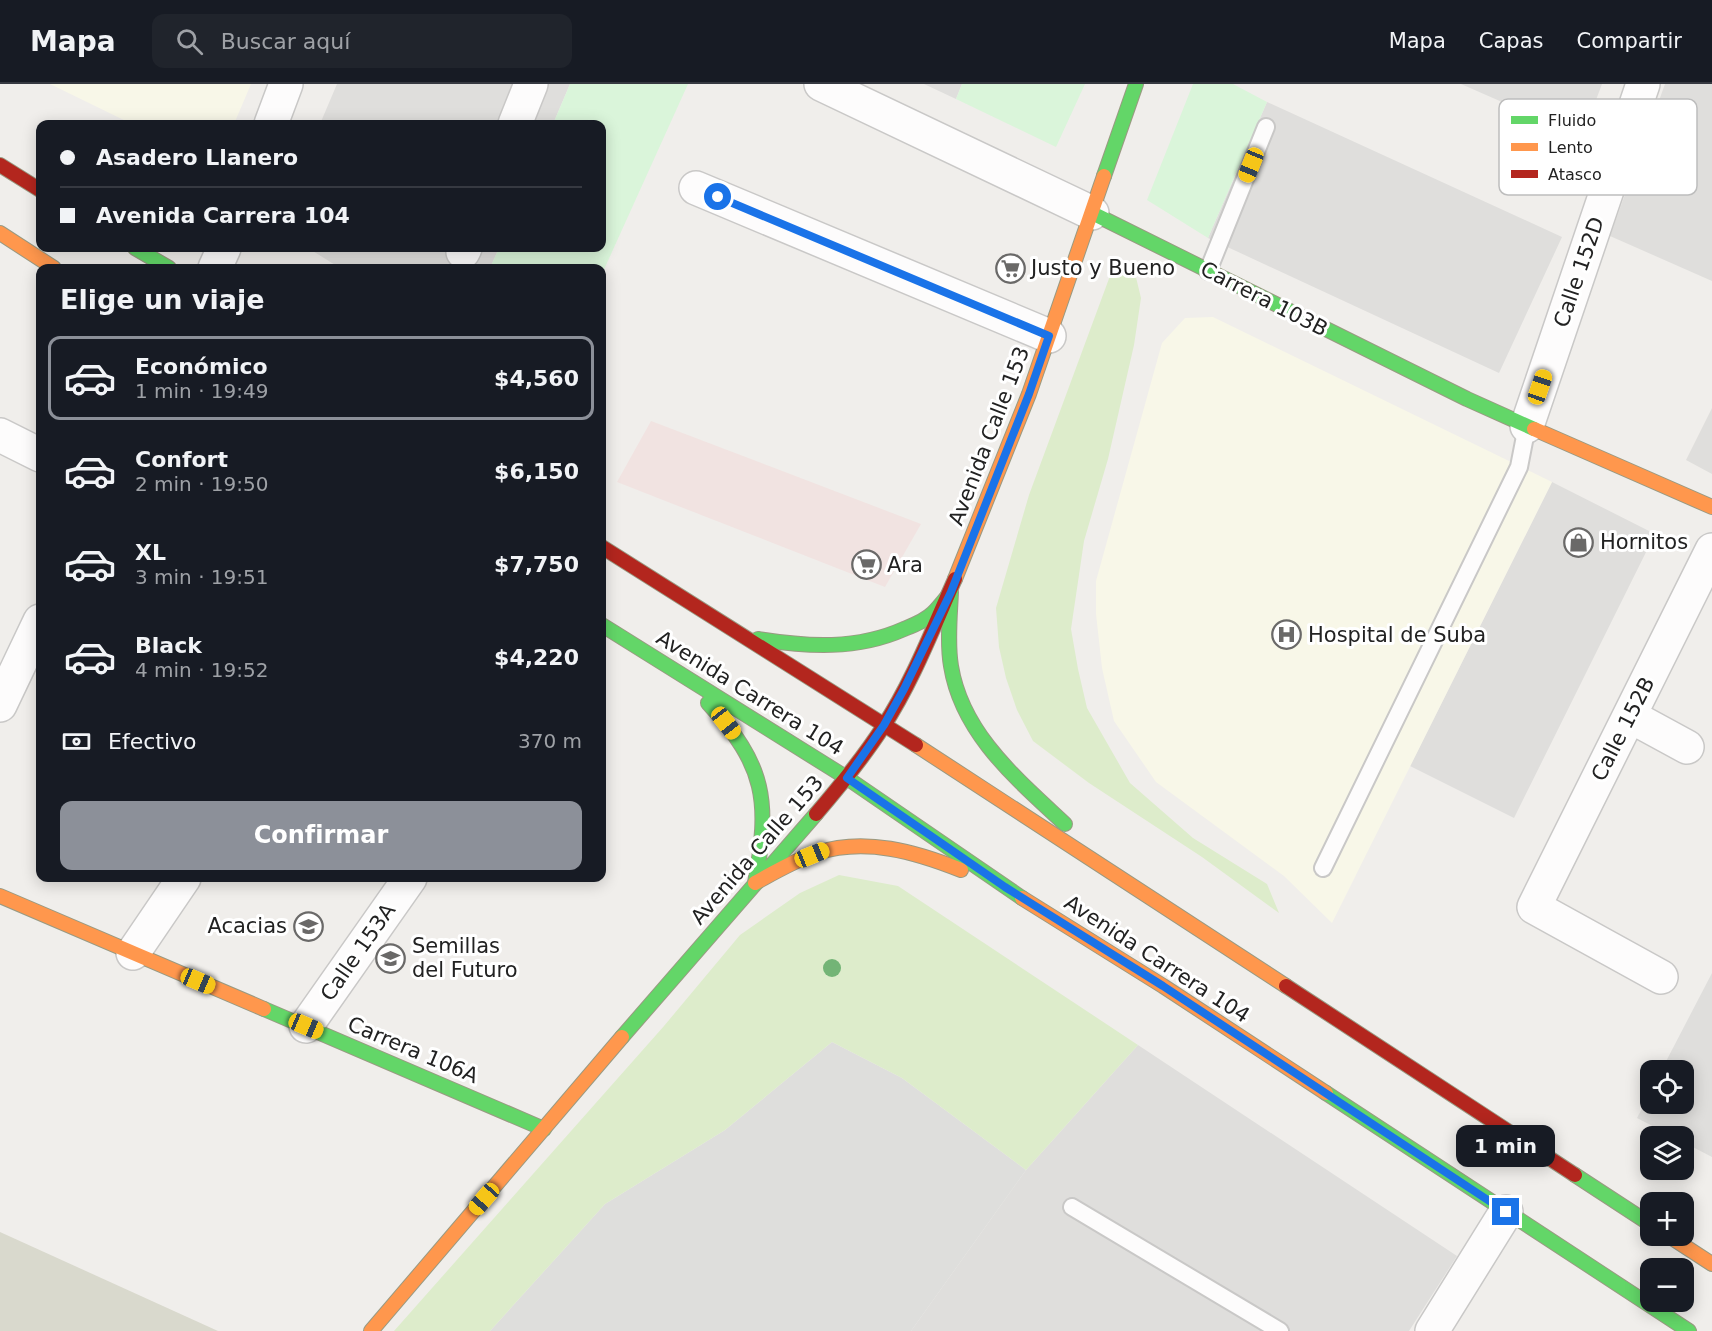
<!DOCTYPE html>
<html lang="es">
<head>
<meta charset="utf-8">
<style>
	:root { --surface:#171b24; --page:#20242c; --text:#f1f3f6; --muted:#9ea1a6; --line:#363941; --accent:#8c9099 }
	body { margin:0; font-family:"DejaVu Sans",sans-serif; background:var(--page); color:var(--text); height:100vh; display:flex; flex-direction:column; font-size:22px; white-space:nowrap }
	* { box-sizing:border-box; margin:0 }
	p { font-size:20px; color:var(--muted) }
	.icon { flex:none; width:33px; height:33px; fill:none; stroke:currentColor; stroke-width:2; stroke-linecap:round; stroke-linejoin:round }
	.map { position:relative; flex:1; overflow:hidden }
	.side { position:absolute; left:36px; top:180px; width:570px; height:618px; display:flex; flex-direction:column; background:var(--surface); border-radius:12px; box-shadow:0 3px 15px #0003 }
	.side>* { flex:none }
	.hud { position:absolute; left:36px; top:36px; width:570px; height:132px; border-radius:12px; box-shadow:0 3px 15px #0003; display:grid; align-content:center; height:132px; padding:0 24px; background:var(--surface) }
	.tools { position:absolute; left:1640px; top:976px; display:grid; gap:12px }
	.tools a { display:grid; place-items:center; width:54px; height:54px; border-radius:12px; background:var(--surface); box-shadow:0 3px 15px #0003; font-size:30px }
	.end { position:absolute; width:27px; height:27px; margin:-14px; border:8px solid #1a73e8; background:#fff; box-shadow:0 0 0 3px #fff }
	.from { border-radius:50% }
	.bubble { position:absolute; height:42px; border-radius:12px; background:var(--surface); box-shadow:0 3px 15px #0003; font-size:20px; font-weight:800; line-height:42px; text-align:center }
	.car { position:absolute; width:18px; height:36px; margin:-18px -9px; border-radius:8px; box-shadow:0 0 4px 2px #0007; background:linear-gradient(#f5c518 24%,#345 0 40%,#f5c518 0 76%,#345 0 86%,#f5c518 0) }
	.hud b { display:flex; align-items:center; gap:21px; height:57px; font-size:22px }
	.hud b+b { border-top:2px solid var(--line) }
	.hud i { width:15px; height:15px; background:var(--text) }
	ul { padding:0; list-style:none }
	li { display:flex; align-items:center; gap:18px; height:84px; margin:0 12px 9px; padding:0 12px; border:3px solid transparent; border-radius:12px }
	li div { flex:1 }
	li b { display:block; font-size:22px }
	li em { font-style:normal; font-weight:800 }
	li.current { border-color:var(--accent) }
	li>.icon { width:54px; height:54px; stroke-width:1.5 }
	h2 { padding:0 24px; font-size:27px; line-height:72px }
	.pay { display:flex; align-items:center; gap:15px; height:66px; padding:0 24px; font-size:22px }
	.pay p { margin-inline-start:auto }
	.action { display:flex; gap:12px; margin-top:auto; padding:12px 24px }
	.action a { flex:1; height:69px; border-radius:12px; background:var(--accent); color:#fff; font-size:24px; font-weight:800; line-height:69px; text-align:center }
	header { display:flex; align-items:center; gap:36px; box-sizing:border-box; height:84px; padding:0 30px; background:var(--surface); border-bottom:2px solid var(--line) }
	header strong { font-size:28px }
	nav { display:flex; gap:33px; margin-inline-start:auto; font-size:21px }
	.search { width:420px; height:54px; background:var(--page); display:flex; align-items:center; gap:15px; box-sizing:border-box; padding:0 21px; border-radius:12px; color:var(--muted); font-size:22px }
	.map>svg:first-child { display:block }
	.residential { fill:#dfdedc }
	.commercial { fill:#f1e3e1 }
	.education { fill:#f8f7e8 }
	.religious { fill:#dededc }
	.construction { fill:#d9d9cd }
	.grass { fill:#ddeccb }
	.park { fill:#daf5da }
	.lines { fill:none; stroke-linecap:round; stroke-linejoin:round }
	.lane-casing { stroke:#c9c8c7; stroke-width:20 }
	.street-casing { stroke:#c9c8c7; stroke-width:36 }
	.fast-casing { stroke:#999a82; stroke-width:16 }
	.slow-casing { stroke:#999a82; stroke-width:16 }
	.jam-casing { stroke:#999a82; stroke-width:16 }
	.lane { stroke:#fdfcfc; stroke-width:16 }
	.street { stroke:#fdfcfc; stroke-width:33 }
	.fast { stroke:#63d668; stroke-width:14 }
	.slow { stroke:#ff974d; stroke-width:14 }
	.jam { stroke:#b3261e; stroke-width:14 }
	.tree { fill:#73b476 }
	.route { stroke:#1a73e8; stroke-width:8 }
	.labels { text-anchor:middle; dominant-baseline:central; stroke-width:6; stroke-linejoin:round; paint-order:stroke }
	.poi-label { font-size:21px; fill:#222; stroke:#fff; text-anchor:start }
	.street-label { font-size:21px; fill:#222; stroke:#fff }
	.key { fill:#fff; stroke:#bdbdbd; stroke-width:1.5 }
	.key-label { font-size:16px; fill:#222 }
</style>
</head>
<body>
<header>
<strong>Mapa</strong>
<div class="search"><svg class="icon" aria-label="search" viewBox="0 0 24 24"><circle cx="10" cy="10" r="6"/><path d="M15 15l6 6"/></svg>Buscar aquí</div>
<nav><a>Mapa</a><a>Capas</a><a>Compartir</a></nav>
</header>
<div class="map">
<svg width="1712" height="1247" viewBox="0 0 1712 1247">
	<rect width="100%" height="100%" fill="#f0eeeb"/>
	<!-- residential -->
	<path class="residential" d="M 337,0 L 570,0 L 553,40 L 320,40 Z
		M 924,0 L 962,0 L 956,15 Z
		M 1461,0 L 1602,0 L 1582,53 Z
		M 1665,0 L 1712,0 L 1712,197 L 1610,152 Z
		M 1267,18 L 1562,153 L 1499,289 L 1208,154 Z
		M 308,164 L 499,164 L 490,184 L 340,184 Z
		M 1712,324 L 1712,390 L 1686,376 Z
		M 1552,398 L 1655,450 L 1514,734 L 1410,682 Z
		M 1712,889 L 1712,1073 L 1683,1058 L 1683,1053 L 1674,1053 L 1637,1034 L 1650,1009 L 1650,1020 L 1683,1020 L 1683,987 L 1661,987 Z
		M 1138,961 L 1457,1172 L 1409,1247 L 911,1247 L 1026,1086 Z"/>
	<!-- commercial -->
	<path class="commercial" d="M 651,337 L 921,440 L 885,503 L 617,398 Z"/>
	<!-- education -->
	<path class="education" d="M 50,0 L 251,0 L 234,40 L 132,40 Z
		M 1213,233 L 1552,398 L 1332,839 L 1284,792 L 1156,698 L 1114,637 L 1102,584 L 1096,530 L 1096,497 L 1162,259 L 1185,234 Z"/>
	<!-- religious -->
	<path class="religious" d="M 832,958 L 902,994 L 1026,1086 L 911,1247 L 490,1247 L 605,1120 L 725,1046 Z"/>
	<!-- construction -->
	<path class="construction" d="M 0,1148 L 218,1247 L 0,1247 Z"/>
	<!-- grass -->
	<path class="grass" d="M 1117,173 L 1134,185 L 1141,214 L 1134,261 L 1108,375 L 1084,457 L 1071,545 L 1078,585 L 1087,624 L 1130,699 L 1193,754 L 1267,800 L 1279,829 L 1202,773 L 1089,699 L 1033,657 L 1017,626 L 1006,594 L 999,563 L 996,524 L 1029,411 Z
		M 839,791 L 898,802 L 1138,961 L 1026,1086 L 902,994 L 832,958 L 725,1046 L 605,1120 L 490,1247 L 394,1247 L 664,942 L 740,851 L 800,809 Z"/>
	<!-- park -->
	<path class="park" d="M 570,0 L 688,0 L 602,190 L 602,184 L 490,184 L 499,164 L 602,164 L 602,40 L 553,40 Z
		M 962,0 L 1085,0 L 1056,63 L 956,15 Z
		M 1193,0 L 1233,0 L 1267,18 L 1208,154 L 1147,116 Z"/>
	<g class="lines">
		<defs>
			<path id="lane" d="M 1208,187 L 1266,43
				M 1323,784 L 1519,383 L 1527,342
				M 1072,1123 L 1280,1247"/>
			<path id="street" d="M 821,0 L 1092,129
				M 271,40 L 286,0
				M 515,40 L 531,0
				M 696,104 L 1049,252
				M 463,168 L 465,164
				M 215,184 L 224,164
				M 1527,342 L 1643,0
				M 0,351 L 40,371
				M 0,621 L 40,537
				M 1630,632 L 1687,663
				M 133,869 L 184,794
				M 1661,893 L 1534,823 L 1712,466
				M 306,942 L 410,794
				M 1432,1247 L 1506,1128"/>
			<path id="fast" d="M 1104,92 L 1136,0
				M 1092,129 L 1467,315 L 1534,345
				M 135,164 L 169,184
				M 951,508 C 950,532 947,558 951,582 C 962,650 1017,695 1065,740
				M 602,541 L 847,694 L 1022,814
				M 758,555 C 808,563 857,566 904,545 C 914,541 925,537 933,529 C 939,523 945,515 951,508
				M 708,619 C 766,682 770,717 755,799
				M 264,925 L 544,1045
				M 622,953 L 816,730
				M 1326,1009 L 1689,1247
				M 1575,1091 L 1650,1140"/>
			<path id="slow" d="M 0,149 L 54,184
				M 1534,345 L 1712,423
				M 955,495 L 1029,310 L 1104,92
				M 916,661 L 1286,902
				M 755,799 C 775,788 795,776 817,769 C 865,753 916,768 961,786
				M 0,812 L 264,925
				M 1022,814 L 1163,902 L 1326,1009
				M 1669,1152 L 1712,1180
				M 371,1247 L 622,953"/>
			<path id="jam" d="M 0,81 L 40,106
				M 602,463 L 916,661
				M 816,730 C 840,702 863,674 883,643 C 913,597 933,544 955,495
				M 1286,902 L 1575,1091"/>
		</defs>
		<!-- lane casing -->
		<use href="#lane" class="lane-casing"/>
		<!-- street casing -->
		<use href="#street" class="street-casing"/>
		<!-- fast casing -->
		<use href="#fast" class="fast-casing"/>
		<!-- slow casing -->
		<use href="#slow" class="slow-casing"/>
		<!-- jam casing -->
		<use href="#jam" class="jam-casing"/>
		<!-- lane -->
		<use href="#lane" class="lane"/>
		<!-- street -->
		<use href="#street" class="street"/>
		<!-- fast -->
		<use href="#fast" class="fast"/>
		<!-- slow -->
		<use href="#slow" class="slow"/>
		<!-- jam -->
		<use href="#jam" class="jam"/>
	</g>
	<!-- trees -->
	<circle class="tree" cx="832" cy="884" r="9"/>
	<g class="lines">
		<!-- route -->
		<path class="route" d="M 718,113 L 1049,252 L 1029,310 L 951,508 L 904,605 L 884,641 L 847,694 L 1005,803 L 1163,902 L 1506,1128"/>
	</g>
	<!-- icons -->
	<defs>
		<symbol id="supermarket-ring" viewBox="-11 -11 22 22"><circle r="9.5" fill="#fff" stroke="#6a6968" stroke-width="1.5"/><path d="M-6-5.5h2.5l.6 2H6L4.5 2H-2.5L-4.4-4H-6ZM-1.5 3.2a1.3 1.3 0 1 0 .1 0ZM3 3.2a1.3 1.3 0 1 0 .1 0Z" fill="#6a6968"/></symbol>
		<symbol id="shop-ring" viewBox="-11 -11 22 22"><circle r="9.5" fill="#fff" stroke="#6a6968" stroke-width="1.5"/><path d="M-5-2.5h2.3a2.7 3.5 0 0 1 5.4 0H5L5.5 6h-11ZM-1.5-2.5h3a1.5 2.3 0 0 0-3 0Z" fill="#6a6968"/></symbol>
		<symbol id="hospital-ring" viewBox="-11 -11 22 22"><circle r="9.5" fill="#fff" stroke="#6a6968" stroke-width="1.5"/><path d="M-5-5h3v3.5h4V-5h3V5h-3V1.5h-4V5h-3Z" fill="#6a6968"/></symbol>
		<symbol id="school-ring" viewBox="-11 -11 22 22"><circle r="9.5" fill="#fff" stroke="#6a6968" stroke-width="1.5"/><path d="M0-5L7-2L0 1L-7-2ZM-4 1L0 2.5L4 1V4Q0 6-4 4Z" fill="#6a6968"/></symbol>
	</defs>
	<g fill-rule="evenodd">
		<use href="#supermarket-ring" x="994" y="168" width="33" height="33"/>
		<use href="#shop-ring" x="1562" y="442" width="33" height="33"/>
		<use href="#supermarket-ring" x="850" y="464" width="33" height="33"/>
		<use href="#hospital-ring" x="1270" y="534" width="33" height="33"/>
		<use href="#school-ring" x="292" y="826" width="33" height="33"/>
		<use href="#school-ring" x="374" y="858" width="33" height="33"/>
	</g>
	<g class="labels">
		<!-- poi labels -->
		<g class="poi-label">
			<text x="1031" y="184">Justo y Bueno</text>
			<text x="1600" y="458">Hornitos</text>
			<text x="887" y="481">Ara</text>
			<text x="1308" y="551">Hospital de Suba</text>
			<text x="287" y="842" text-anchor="end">Acacias</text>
			<text x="412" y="862">Semillas<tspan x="412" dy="24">del Futuro</tspan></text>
		</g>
		<!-- street labels -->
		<g class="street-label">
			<text transform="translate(1579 188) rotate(-71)">Calle 152D</text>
			<text transform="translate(1264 215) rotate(27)">Carrera 103B</text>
			<text transform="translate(989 352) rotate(-69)">Avenida Calle 153</text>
			<text transform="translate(750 609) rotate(32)">Avenida Carrera 104</text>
			<text transform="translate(1623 645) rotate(-63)">Calle 152B</text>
			<text transform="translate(757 766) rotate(-49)">Avenida Calle 153</text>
			<text transform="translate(358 868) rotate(-55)">Calle 153A</text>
			<text transform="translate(1157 875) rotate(33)">Avenida Carrera 104</text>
			<text transform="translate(413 966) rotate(23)">Carrera 106A</text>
		</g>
	</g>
	<!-- legend -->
	<rect x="1499" y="15" width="198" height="96" rx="9" class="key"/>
	<rect x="1511" y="32" width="27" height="8" fill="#63d668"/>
	<rect x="1511" y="59" width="27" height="8" fill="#ff974d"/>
	<rect x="1511" y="86" width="27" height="8" fill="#b3261e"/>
	<g class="key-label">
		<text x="1548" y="42">Fluido</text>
		<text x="1548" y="69">Lento</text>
		<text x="1548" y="96">Atasco</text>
	</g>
</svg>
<div class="tools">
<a><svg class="icon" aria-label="locate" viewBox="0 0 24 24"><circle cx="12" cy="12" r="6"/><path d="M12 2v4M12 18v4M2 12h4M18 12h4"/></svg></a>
<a><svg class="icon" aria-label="layers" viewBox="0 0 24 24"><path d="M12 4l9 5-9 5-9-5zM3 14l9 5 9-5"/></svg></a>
<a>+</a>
<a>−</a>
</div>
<i class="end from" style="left:718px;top:113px"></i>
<i class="end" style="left:1506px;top:1128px"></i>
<div class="bubble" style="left:1456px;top:1041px;width:99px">1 min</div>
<i class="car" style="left:1251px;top:81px;rotate:202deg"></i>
<i class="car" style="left:1540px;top:303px;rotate:19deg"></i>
<i class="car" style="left:726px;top:639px;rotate:142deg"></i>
<i class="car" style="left:812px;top:771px;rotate:68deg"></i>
<i class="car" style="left:198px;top:897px;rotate:113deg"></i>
<i class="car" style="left:306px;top:942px;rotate:113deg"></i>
<i class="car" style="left:484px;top:1115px;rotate:221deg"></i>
<div class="hud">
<b><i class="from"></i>Asadero Llanero</b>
<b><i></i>Avenida Carrera 104</b>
</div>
<section class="side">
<h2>Elige un viaje</h2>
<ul>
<li class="current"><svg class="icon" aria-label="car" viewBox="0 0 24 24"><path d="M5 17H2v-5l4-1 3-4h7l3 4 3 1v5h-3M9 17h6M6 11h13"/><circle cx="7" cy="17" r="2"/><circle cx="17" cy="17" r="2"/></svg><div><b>Económico</b><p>1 min · 19:49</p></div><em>$4,560</em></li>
<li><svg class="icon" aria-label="car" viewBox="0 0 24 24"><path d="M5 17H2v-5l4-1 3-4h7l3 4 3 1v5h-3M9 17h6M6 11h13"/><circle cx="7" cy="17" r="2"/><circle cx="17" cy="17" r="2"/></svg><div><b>Confort</b><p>2 min · 19:50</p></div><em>$6,150</em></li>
<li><svg class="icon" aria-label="car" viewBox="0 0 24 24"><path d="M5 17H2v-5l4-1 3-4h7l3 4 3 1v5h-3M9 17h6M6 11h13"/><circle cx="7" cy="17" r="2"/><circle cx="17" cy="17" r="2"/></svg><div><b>XL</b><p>3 min · 19:51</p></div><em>$7,750</em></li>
<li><svg class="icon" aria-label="car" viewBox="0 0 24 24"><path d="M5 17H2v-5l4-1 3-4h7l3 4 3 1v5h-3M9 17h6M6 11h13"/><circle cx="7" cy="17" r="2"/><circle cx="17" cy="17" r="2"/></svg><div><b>Black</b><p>4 min · 19:52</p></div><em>$4,220</em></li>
</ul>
<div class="pay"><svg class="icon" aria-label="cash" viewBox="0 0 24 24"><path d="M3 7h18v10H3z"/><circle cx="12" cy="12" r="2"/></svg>Efectivo<p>370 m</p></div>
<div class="action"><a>Confirmar</a></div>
</section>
</div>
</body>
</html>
